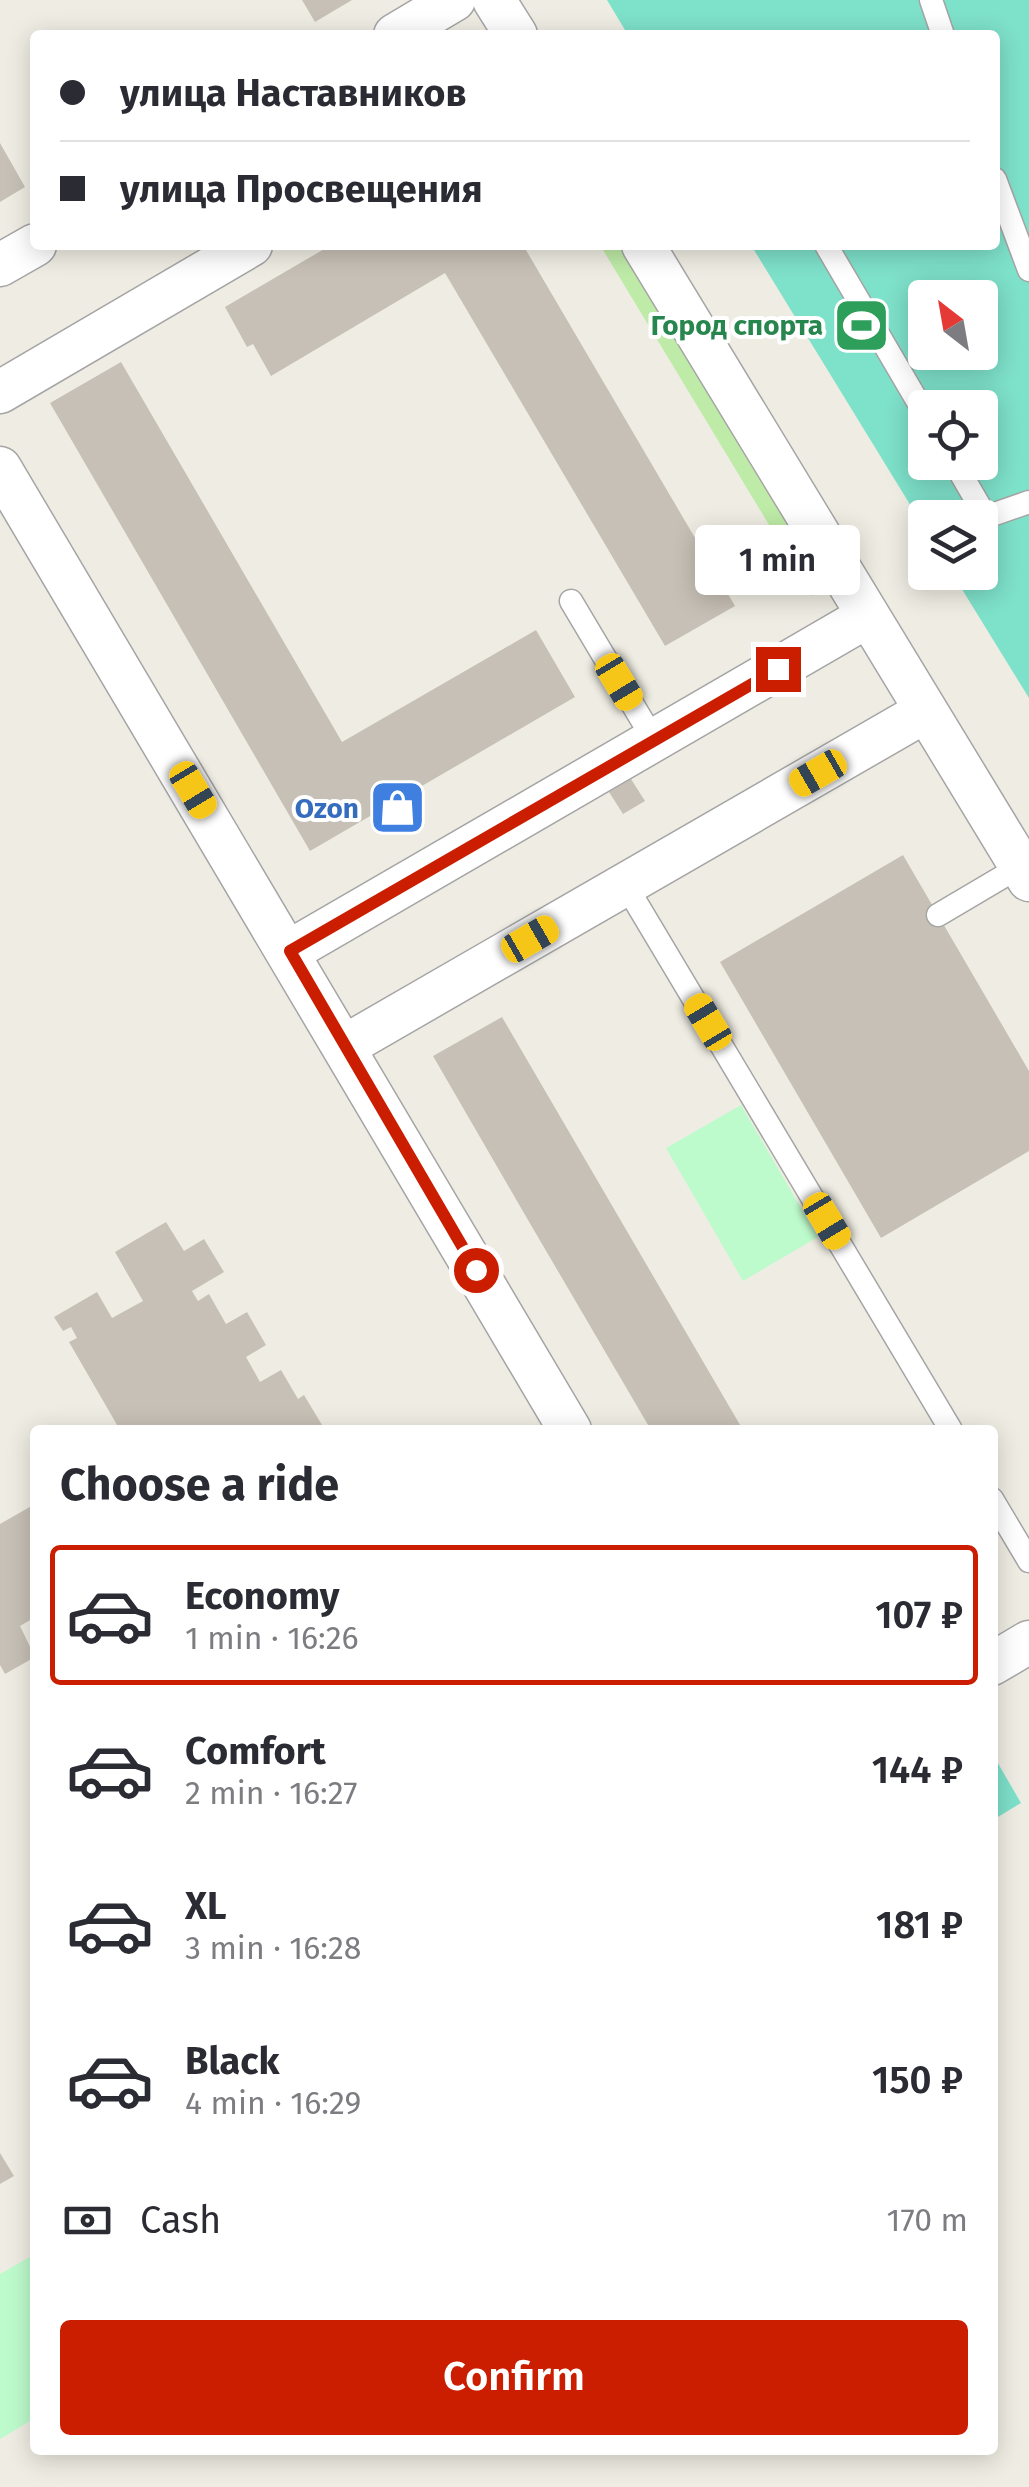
<!DOCTYPE html>
<html lang="en">
<head>
<meta charset="utf-8">
<style>
	:root { --surface:#fff; --page:#f2f2f3; --text:#2b2b33; --muted:#7c7c81; --line:#e1e1e2; --accent:#cb1e00 }
	body { margin:0; font-family:"Fira Sans",sans-serif; background:var(--page); color:var(--text); height:100vh; display:flex; flex-direction:column; font-size:38px; white-space:nowrap }
	* { box-sizing:border-box; margin:0 }
	p { font-size:32px; color:var(--muted) }
	.icon { flex:none; width:55px; height:55px; fill:none; stroke:currentColor; stroke-width:2; stroke-linecap:round; stroke-linejoin:round }
	.map { position:relative; flex:1; overflow:hidden }
	.side { position:absolute; left:30px; top:1425px; width:968px; height:1030px; display:flex; flex-direction:column; background:var(--surface); border-radius:10px; box-shadow:0 5px 25px #0003 }
	.side>* { flex:none }
	.top-card { position:absolute; left:30px; top:30px; width:970px; height:220px; border-radius:10px; box-shadow:0 5px 25px #0003; display:grid; align-content:center; height:220px; padding:0 30px; background:var(--surface) }
	.needle { width:65px; rotate:329deg }
	.tools { position:absolute; left:908px; top:280px; display:grid; gap:20px }
	.tools a { display:grid; place-items:center; width:90px; height:90px; border-radius:10px; background:var(--surface); box-shadow:0 5px 25px #0003; font-size:50px }
	.end { position:absolute; width:45px; height:45px; margin:-22px; border:12px solid #cb1e00; background:#fff; box-shadow:0 0 0 5px #fff }
	.from { border-radius:50% }
	.bubble { position:absolute; height:70px; border-radius:10px; background:var(--surface); box-shadow:0 5px 25px #0003; font-size:32px; font-weight:600; line-height:70px; text-align:center }
	.car { position:absolute; width:30px; height:60px; margin:-30px -15px; border-radius:12px; box-shadow:0 0 8px 2px #0007; background:linear-gradient(#f5c518 24%,#345 0 40%,#f5c518 0 76%,#345 0 86%,#f5c518 0) }
	.top-card b { display:flex; align-items:center; gap:35px; height:95px; font-size:38px }
	.top-card b+b { border-top:2px solid var(--line) }
	.top-card i { width:25px; height:25px; background:var(--text) }
	ul { padding:0; list-style:none }
	li { display:flex; align-items:center; gap:30px; height:140px; margin:0 20px 15px; padding:0 10px; border:5px solid transparent; border-radius:10px }
	li div { flex:1 }
	li b { display:block; font-size:38px }
	li em { font-style:normal; font-weight:600 }
	li.current { border-color:var(--accent) }
	li>.icon { width:90px; height:90px; stroke-width:1.5 }
	h2 { padding:0 30px; font-size:45px; line-height:120px }
	.pay { display:flex; align-items:center; gap:25px; height:110px; padding:0 30px; font-size:38px }
	.pay p { margin-inline-start:auto }
	.cta { display:flex; gap:20px; margin-top:auto; padding:20px 30px }
	.cta a { flex:1; height:115px; border-radius:10px; background:var(--accent); color:#fff; font-size:40px; font-weight:600; line-height:115px; text-align:center }
	.map>svg:first-child { display:block }
	.grass { fill:#beeba7 }
	.park { fill:#befbcc }
	.pitch { fill:#7ee1ca; fill-rule:evenodd }
	.building { fill:#c7c0b6 }
	.lines { fill:none; stroke-linecap:round; stroke-linejoin:round }
	.service-casing { stroke:#a5a5a5; stroke-width:25 }
	.minor-casing { stroke:#a5a5a5; stroke-width:45 }
	.service { stroke:#fff; stroke-width:22 }
	.minor { stroke:#fff; stroke-width:42 }
	.route { stroke:#cb1e00; stroke-width:12 }
	.labels { text-anchor:middle; dominant-baseline:central; stroke-width:8; stroke-linejoin:round; paint-order:stroke }
	.leisure-label { font-size:28px; font-weight:bold; fill:#27864d; stroke:#fff; text-anchor:end }
	.shop-label { font-size:28px; font-weight:bold; fill:#366cbe; stroke:#fff; text-anchor:end }
</style>
</head>
<body>
<div class="map">
<svg width="1029" height="2487" viewBox="0 0 1029 2487">
	<rect width="100%" height="100%" fill="#efede3"/>
	<!-- grass -->
	<path class="grass" d="M 600,245 L 620,245 L 826,587 L 812,596 Z"/>
	<!-- park -->
	<path class="park" d="M 741,1105 L 818,1237 L 743,1281 L 666,1148 Z
		M 35,2254 L 35,2418 L 0,2439 L 0,2274 Z"/>
	<!-- pitch -->
	<path class="pitch" d="M 607,0 L 1029,0 L 1029,698 L 952,573 L 980,572 L 980,518 L 925,518 L 925,529 L 751,245 L 995,245 L 995,35 L 628,35 ZM 925,298 L 980,298 L 980,352 L 925,352 ZM 925,408 L 980,408 L 980,462 L 925,462 Z
		M 992,1753 L 1021,1803 L 993,1820 L 992,1820 Z"/>
	<!-- building -->
	<path class="building" d="M 302,0 L 352,0 L 315,22 Z
		M 0,143 L 25,187 L 0,202 Z
		M 331,245 L 523,245 L 735,606 L 665,646 L 445,273 L 271,376 L 253,344 L 247,347 L 225,307 Z
		M 121,362 L 342,742 L 536,630 L 575,697 L 310,851 L 50,403 Z
		M 631,779 L 645,801 L 623,814 L 609,792 Z
		M 903,855 L 1029,1071 L 1029,1151 L 881,1238 L 720,962 Z
		M 502,1017 L 743,1430 L 651,1430 L 528,1220 L 433,1056 Z
		M 166,1222 L 184,1251 L 204,1239 L 224,1272 L 192,1291 L 198,1301 L 209,1294 L 226,1324 L 247,1312 L 266,1345 L 246,1357 L 260,1382 L 281,1370 L 298,1399 L 304,1395 L 325,1430 L 120,1430 L 69,1342 L 77,1338 L 71,1327 L 63,1331 L 54,1317 L 97,1292 L 112,1318 L 143,1301 L 115,1252 Z
		M 35,1504 L 35,1624 L 32,1619 L 20,1626 L 35,1657 L 5,1674 L 0,1665 L 0,1524 Z
		M 0,2153 L 14,2176 L 0,2184 Z"/>
	<g class="lines">
		<defs>
			<path id="service" d="M 931,0 L 943,35
				M 995,179 L 1029,270
				M 826,245 L 925,414
				M 954,462 L 986,517 L 1029,502
				M 571,601 L 655,742
				M 625,884 L 951,1430
				M 938,915 L 1021,866
				M 992,1499 L 1029,1561"/>
			<path id="minor" d="M 494,0 L 516,35
				M 395,35 L 454,0
				M 643,245 L 1029,880
				M 0,265 L 35,245
				M 0,392 L 251,245
				M 0,468 L 570,1430
				M 290,951 L 868,616
				M 345,1046 L 926,711
				M 992,1664 L 1029,1642"/>
		</defs>
		<!-- service casing -->
		<use href="#service" class="service-casing"/>
		<!-- minor casing -->
		<use href="#minor" class="minor-casing"/>
		<!-- service -->
		<use href="#service" class="service"/>
		<!-- minor -->
		<use href="#minor" class="minor"/>
	</g>
	<g class="lines">
		<!-- route -->
		<path class="route" d="M 476,1270 L 290,951 L 778,669"/>
	</g>
	<!-- icons -->
	<defs>
		<symbol id="stadium-square" viewBox="-11 -11 22 22"><rect x="-9" y="-9" width="18" height="18" rx="4" fill="#2e9e5b" stroke="#fff"/><path d="M0-5a6.5 5 0 1 0 0 10a6.5 5 0 1 0 0-10ZM-3.5-1.8h7v3.6h-7Z" fill="#fff"/></symbol>
		<symbol id="shop-square" viewBox="-11 -11 22 22"><rect x="-9" y="-9" width="18" height="18" rx="4" fill="#3f7fe0" stroke="#fff"/><path d="M-5-2.5h2.3a2.7 3.5 0 0 1 5.4 0H5L5.5 6h-11ZM-1.5-2.5h3a1.5 2.3 0 0 0-3 0Z" fill="#fff"/></symbol>
	</defs>
	<g fill-rule="evenodd">
		<use href="#stadium-square" x="830" y="294" width="63" height="63"/>
		<use href="#shop-square" x="366" y="776" width="63" height="63"/>
	</g>
	<g class="labels">
		<!-- leisure labels -->
		<g class="leisure-label">
			<text x="823" y="325">Город спорта</text>
		</g>
		<!-- shop labels -->
		<g class="shop-label">
			<text x="359" y="808">Ozon</text>
		</g>
	</g>
</svg>
<div class="tools">
<a><svg class="needle" viewBox="-14 -14 28 28"><path d="M0-13l5 13h-10z" fill="#e53935"/><path d="M0 13l5-13h-10z" fill="#7c7c81"/></svg></a>
<a><svg class="icon" aria-label="locate" viewBox="0 0 24 24"><circle cx="12" cy="12" r="6"/><path d="M12 2v4M12 18v4M2 12h4M18 12h4"/></svg></a>
<a><svg class="icon" aria-label="layers" viewBox="0 0 24 24"><path d="M12 4l9 5-9 5-9-5zM3 14l9 5 9-5"/></svg></a>
</div>
<i class="end from" style="left:476px;top:1270px"></i>
<i class="end" style="left:778px;top:669px"></i>
<div class="bubble" style="left:695px;top:525px;width:165px">1 min</div>
<i class="car" style="left:619px;top:682px;rotate:149deg"></i>
<i class="car" style="left:818px;top:773px;rotate:240deg"></i>
<i class="car" style="left:193px;top:790px;rotate:149deg"></i>
<i class="car" style="left:530px;top:939px;rotate:60deg"></i>
<i class="car" style="left:708px;top:1022px;rotate:329deg"></i>
<i class="car" style="left:827px;top:1221px;rotate:149deg"></i>
<div class="top-card">
<b><i class="from"></i>улица Наставников</b>
<b><i></i>улица Просвещения</b>
</div>
<section class="side">
<h2>Choose a ride</h2>
<ul>
<li class="current"><svg class="icon" aria-label="car" viewBox="0 0 24 24"><path d="M5 17H2v-5l4-1 3-4h7l3 4 3 1v5h-3M9 17h6M6 11h13"/><circle cx="7" cy="17" r="2"/><circle cx="17" cy="17" r="2"/></svg><div><b>Economy</b><p>1 min · 16:26</p></div><em>107 ₽</em></li>
<li><svg class="icon" aria-label="car" viewBox="0 0 24 24"><path d="M5 17H2v-5l4-1 3-4h7l3 4 3 1v5h-3M9 17h6M6 11h13"/><circle cx="7" cy="17" r="2"/><circle cx="17" cy="17" r="2"/></svg><div><b>Comfort</b><p>2 min · 16:27</p></div><em>144 ₽</em></li>
<li><svg class="icon" aria-label="car" viewBox="0 0 24 24"><path d="M5 17H2v-5l4-1 3-4h7l3 4 3 1v5h-3M9 17h6M6 11h13"/><circle cx="7" cy="17" r="2"/><circle cx="17" cy="17" r="2"/></svg><div><b>XL</b><p>3 min · 16:28</p></div><em>181 ₽</em></li>
<li><svg class="icon" aria-label="car" viewBox="0 0 24 24"><path d="M5 17H2v-5l4-1 3-4h7l3 4 3 1v5h-3M9 17h6M6 11h13"/><circle cx="7" cy="17" r="2"/><circle cx="17" cy="17" r="2"/></svg><div><b>Black</b><p>4 min · 16:29</p></div><em>150 ₽</em></li>
</ul>
<div class="pay"><svg class="icon" aria-label="cash" viewBox="0 0 24 24"><path d="M3 7h18v10H3z"/><circle cx="12" cy="12" r="2"/></svg>Cash<p>170 m</p></div>
<div class="cta"><a>Confirm</a></div>
</section>
</div>
</body>
</html>
